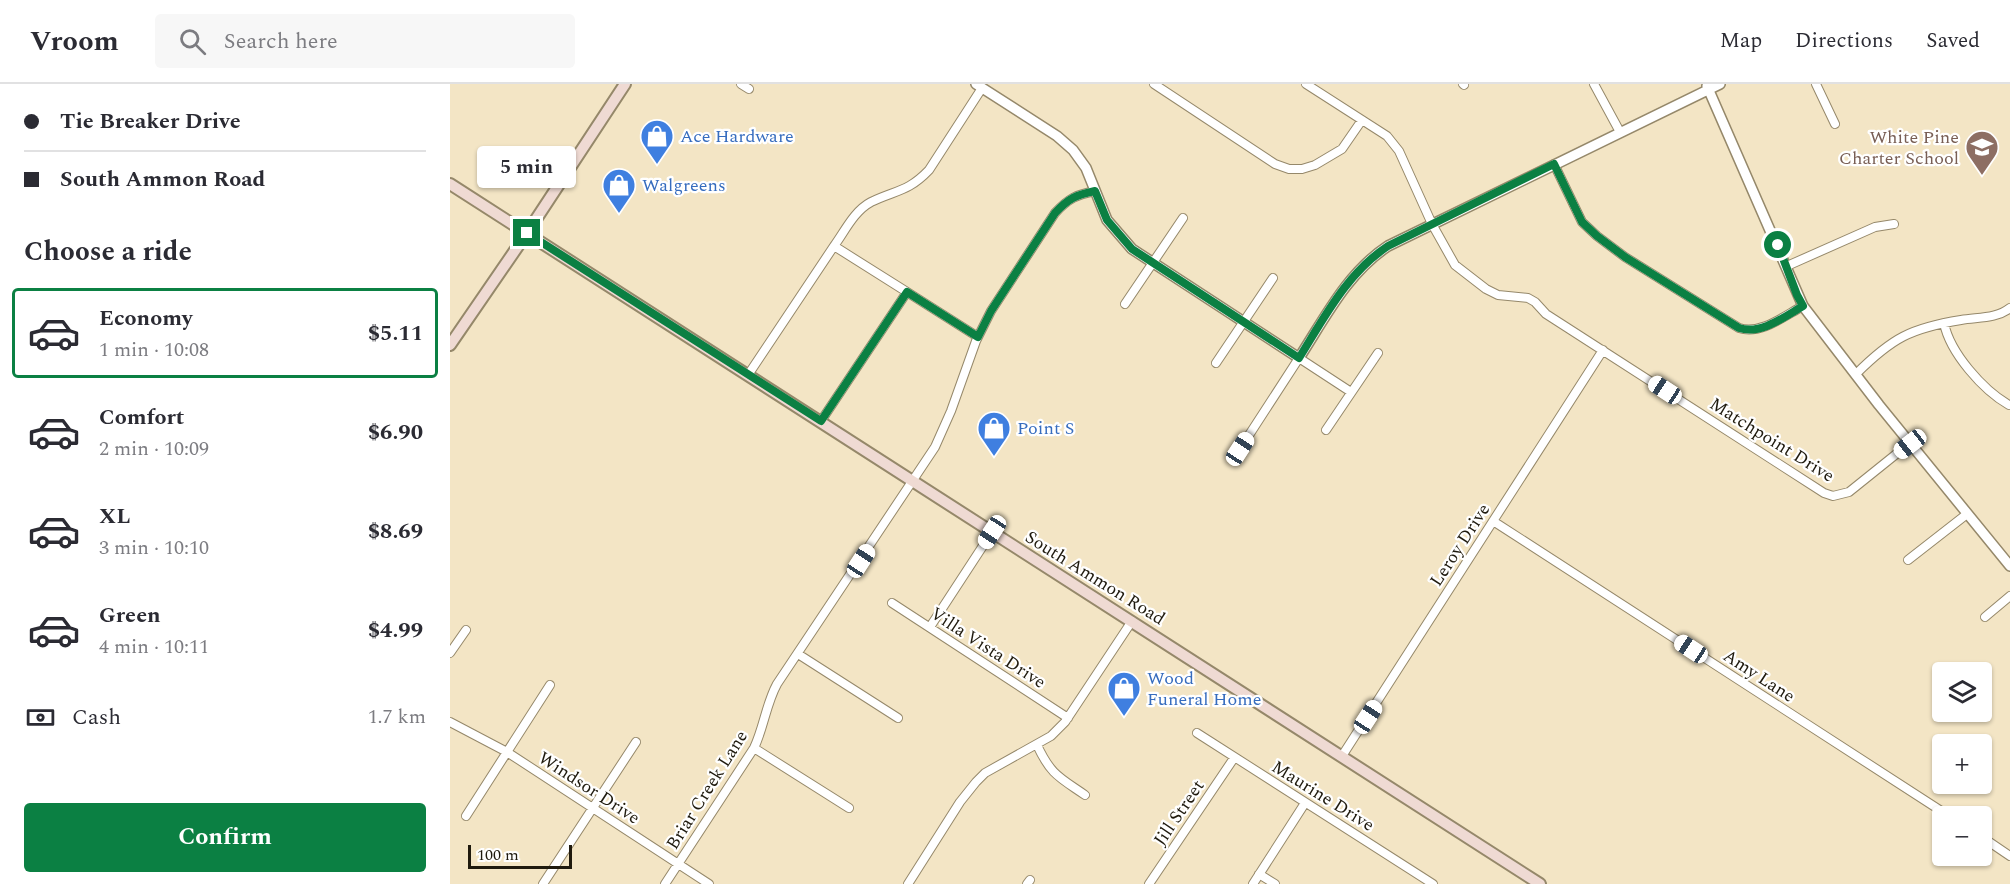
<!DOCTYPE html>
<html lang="en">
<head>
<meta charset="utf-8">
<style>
	:root { --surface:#fff; --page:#f7f7f7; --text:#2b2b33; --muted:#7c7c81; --line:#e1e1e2; --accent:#0b8043 }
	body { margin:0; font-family:Spectral,serif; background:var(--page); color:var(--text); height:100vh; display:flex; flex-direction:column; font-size:22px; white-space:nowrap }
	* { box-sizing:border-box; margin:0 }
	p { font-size:20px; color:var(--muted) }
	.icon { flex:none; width:33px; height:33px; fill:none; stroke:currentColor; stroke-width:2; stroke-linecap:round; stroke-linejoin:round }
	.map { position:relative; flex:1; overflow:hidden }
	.drawer { display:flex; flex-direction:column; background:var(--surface); width:450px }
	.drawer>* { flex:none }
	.guide { display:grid; align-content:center; height:132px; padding:0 24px; background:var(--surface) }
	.controls { position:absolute; left:1482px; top:578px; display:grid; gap:12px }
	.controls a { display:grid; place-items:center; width:60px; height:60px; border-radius:6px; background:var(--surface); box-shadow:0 2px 4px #0004; font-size:30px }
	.scale { position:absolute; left:18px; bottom:15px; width:104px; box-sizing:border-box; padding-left:6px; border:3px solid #1f1a0e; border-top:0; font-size:16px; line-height:21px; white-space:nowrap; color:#1f1a0e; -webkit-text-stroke:4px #fff; paint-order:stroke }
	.end { position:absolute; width:27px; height:27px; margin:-14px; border:8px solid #0b8043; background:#fff; box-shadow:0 0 0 3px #fff }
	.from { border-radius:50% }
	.bubble { position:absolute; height:42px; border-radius:6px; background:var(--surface); box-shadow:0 2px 4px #0004; font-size:20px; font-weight:700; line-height:42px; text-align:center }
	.car { position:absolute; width:18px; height:36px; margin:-18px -9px; border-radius:8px; box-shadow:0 0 4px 2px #0007; background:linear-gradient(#fff 24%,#345 0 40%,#fff 0 76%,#345 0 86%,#fff 0) }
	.guide b { display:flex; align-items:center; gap:21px; height:57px; font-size:22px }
	.guide b+b { border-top:2px solid var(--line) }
	.guide i { width:15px; height:15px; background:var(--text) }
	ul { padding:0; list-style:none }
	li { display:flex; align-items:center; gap:18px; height:90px; margin:0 12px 9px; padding:0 12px; border:3px solid transparent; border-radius:6px }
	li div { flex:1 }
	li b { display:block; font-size:22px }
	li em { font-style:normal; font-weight:700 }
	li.active { border-color:var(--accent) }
	li>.icon { width:54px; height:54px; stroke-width:1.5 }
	h2 { padding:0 24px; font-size:27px; line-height:72px }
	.pay { display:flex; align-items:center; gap:15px; height:66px; padding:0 24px; font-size:22px }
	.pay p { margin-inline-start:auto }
	.button { display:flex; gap:12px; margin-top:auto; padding:12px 24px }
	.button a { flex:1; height:69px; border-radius:6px; background:var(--accent); color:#fff; font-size:24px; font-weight:700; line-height:69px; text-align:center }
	header { display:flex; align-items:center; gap:36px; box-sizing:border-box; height:84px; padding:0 30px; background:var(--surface); border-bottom:2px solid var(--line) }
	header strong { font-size:28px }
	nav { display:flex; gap:33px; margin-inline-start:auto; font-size:21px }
	.search { width:420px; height:54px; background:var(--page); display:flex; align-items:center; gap:15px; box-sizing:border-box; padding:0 21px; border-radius:6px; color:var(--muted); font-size:22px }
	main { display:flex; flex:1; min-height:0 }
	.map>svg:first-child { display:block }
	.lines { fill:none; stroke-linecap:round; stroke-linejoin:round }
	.minor-casing { stroke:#95886a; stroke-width:10 }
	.tertiary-casing { stroke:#95886a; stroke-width:12 }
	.secondary-casing { stroke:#95886a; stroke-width:14 }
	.minor { stroke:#fff; stroke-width:8 }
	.tertiary { stroke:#fff; stroke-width:9 }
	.secondary { stroke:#efdad3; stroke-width:10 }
	.route { stroke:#0b8043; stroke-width:8 }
	.labels { text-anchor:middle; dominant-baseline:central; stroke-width:4.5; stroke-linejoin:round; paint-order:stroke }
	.shop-label { font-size:18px; fill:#366cbe; stroke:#fff; text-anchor:start }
	.education-label { font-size:18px; fill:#785e54; stroke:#fff; text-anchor:end }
	.street-label { font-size:18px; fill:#1f1a0e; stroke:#fff }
</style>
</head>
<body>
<header>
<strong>Vroom</strong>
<div class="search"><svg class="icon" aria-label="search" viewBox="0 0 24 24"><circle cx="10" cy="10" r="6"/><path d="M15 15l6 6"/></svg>Search here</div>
<nav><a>Map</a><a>Directions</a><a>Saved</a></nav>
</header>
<main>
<section class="drawer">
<div class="guide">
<b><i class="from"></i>Tie Breaker Drive</b>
<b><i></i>South Ammon Road</b>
</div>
<h2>Choose a ride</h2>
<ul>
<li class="active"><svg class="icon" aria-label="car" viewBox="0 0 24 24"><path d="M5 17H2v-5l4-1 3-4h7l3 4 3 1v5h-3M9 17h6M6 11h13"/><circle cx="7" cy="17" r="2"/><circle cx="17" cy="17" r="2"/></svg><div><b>Economy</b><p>1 min · 10:08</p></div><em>$5.11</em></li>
<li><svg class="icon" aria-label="car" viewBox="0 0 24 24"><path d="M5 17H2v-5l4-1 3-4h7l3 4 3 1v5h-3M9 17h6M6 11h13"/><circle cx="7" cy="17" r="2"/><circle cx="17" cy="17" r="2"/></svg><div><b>Comfort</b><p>2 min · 10:09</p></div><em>$6.90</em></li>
<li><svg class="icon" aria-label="car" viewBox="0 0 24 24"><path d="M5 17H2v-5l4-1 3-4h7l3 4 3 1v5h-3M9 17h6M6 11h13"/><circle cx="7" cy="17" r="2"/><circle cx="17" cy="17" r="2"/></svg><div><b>XL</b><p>3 min · 10:10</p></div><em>$8.69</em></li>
<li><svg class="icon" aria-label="car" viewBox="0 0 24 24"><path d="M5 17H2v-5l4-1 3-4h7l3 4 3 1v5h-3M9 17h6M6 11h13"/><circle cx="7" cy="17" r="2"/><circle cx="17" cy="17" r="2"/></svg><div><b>Green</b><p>4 min · 10:11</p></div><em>$4.99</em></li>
</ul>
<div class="pay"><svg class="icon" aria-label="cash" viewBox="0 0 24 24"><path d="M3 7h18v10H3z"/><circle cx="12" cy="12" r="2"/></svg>Cash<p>1.7 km</p></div>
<div class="button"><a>Confirm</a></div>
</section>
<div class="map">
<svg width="1560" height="800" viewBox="0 0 1560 800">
	<rect width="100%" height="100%" fill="#f3e5c5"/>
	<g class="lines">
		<defs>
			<path id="minor" d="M 291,0 L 299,5
				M 704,0 L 825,80 L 839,85 L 852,85 L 865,81 L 892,65 L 912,36
				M 856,0 L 937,52 L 949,67 L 982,140 L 1005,181 L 1036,205 L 1048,211 L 1078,214 L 1085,218 L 1096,230 L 1374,409 L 1383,412 L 1399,408 L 1460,359
				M 1013,0 L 1014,1
				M 1144,0 L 1170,48
				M 1366,0 L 1385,40
				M 1104,80 L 1132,138 L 1147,152 L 1175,173 L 1289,244 C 1311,251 1334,232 1353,222
				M 1337,182 L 1425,143 L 1444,140
				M 457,208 L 384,162 C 395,147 404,127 421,118 C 446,106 458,108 479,86 L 532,4
				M 675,220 L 733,134
				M 1494,239 C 1500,269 1533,306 1559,321
				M 766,279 L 823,194
				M 1406,290 C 1442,254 1461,244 1511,236 C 1528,233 1546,235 1560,224
				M 298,291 L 384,162
				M 371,337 L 457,208 L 528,253
				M 876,346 L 928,269
				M 790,365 L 849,274 L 901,308
				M 1043,437 L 1499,732
				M 1458,476 L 1517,430
				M 442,519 L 618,634
				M 1535,533 L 1560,512
				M 480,543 L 542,448
				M 0,569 L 16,546
				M 348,570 L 448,634
				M 0,638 L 57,668 L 259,800
				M 747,649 L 983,800
				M 587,661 C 601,691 609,693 635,711
				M 304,664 L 399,724
				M 892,672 L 1153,266
				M 16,732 L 100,601
				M 1532,753 L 1560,772
				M 809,790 L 825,800
				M 93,800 L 186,658
				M 215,800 L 304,664 C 314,643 316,620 327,600 L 485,363 L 501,327 L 526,257 L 541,227 L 605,129 C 619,114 626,111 645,107
				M 458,800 L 510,718 L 526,698 L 535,689 L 601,652 L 615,638 L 682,537
				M 577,800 L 580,796
				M 699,800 L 784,674
				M 803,800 L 855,719"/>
			<path id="tertiary" d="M 526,0 L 607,52 L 623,66 L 636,84 L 657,136 L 682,165 L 849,274 C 875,234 897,189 938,162 L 1270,0
				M 1257,2 L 1353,222 L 1429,321 L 1560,482"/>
			<path id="secondary" d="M 0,100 L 1090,800
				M 0,261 L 77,149 L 175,0"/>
		</defs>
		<!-- minor casing -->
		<use href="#minor" class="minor-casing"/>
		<!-- tertiary casing -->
		<use href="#tertiary" class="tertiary-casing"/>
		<!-- secondary casing -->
		<use href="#secondary" class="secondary-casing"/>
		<!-- minor -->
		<use href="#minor" class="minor"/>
		<!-- tertiary -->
		<use href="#tertiary" class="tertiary"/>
		<!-- secondary -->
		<use href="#secondary" class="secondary"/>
	</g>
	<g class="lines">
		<!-- route -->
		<path class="route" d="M 77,149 L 371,337 L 457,208 L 528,253 L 541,227 L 605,129 C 619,114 626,111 645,107 L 657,136 L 682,165 L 849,274 C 874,234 897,189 938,162 L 1104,80 L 1132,138 L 1147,152 L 1175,173 L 1289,244 C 1311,251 1334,233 1353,222 L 1347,211 L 1328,161"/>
	</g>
	<!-- icons -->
	<defs>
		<symbol id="shop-pin" viewBox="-11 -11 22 30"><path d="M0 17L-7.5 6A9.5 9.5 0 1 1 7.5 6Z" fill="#3f7fe0" stroke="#fff"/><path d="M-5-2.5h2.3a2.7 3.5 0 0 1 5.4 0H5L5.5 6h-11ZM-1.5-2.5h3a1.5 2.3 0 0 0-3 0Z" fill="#fff"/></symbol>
		<symbol id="school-pin" viewBox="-11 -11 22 30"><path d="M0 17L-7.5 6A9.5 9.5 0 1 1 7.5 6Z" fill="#8d6e63" stroke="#fff"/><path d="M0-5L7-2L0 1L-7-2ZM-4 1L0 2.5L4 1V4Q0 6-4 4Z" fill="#fff"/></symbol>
	</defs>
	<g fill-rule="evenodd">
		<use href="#shop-pin" x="188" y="33" width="38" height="52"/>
		<use href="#school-pin" x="1513" y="44" width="38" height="52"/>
		<use href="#shop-pin" x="150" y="82" width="38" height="52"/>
		<use href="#shop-pin" x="525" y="325" width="38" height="52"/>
		<use href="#shop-pin" x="655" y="585" width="38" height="52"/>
	</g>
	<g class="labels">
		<!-- shop labels -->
		<g class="shop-label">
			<text x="230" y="52">Ace Hardware</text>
			<text x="192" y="101">Walgreens</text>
			<text x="567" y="344">Point S</text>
			<text x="697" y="594">Wood<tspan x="697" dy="21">Funeral Home</tspan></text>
		</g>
		<!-- education labels -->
		<g class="education-label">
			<text x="1509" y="53">White Pine<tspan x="1509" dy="21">Charter School</tspan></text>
		</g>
		<!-- street labels -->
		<g class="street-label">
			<text transform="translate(1322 356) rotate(32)">Matchpoint Drive</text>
			<text transform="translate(1010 461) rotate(-57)">Leroy Drive</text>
			<text transform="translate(645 494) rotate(32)">South Ammon Road</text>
			<text transform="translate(538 564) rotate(33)">Villa Vista Drive</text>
			<text transform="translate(1309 592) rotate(33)">Amy Lane</text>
			<text transform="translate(139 704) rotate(33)">Windsor Drive</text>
			<text transform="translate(257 706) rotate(-58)">Briar Creek Lane</text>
			<text transform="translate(873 712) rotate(32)">Maurine Drive</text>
			<text transform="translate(729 729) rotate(-56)">Jill Street</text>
		</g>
	</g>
</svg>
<div class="controls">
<a><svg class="icon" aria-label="layers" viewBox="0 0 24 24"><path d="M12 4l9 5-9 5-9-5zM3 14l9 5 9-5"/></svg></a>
<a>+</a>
<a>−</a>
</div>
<div class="scale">100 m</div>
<i class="end from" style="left:1328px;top:161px"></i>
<i class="end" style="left:77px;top:149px"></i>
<div class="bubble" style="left:27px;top:62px;width:99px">5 min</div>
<i class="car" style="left:1215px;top:306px;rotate:303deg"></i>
<i class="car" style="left:1460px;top:360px;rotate:232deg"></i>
<i class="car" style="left:790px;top:365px;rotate:33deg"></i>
<i class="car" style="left:542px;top:448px;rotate:213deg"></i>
<i class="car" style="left:411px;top:477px;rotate:33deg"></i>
<i class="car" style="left:1241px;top:565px;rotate:303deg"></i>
<i class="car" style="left:918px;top:633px;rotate:33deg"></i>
</div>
</main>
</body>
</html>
